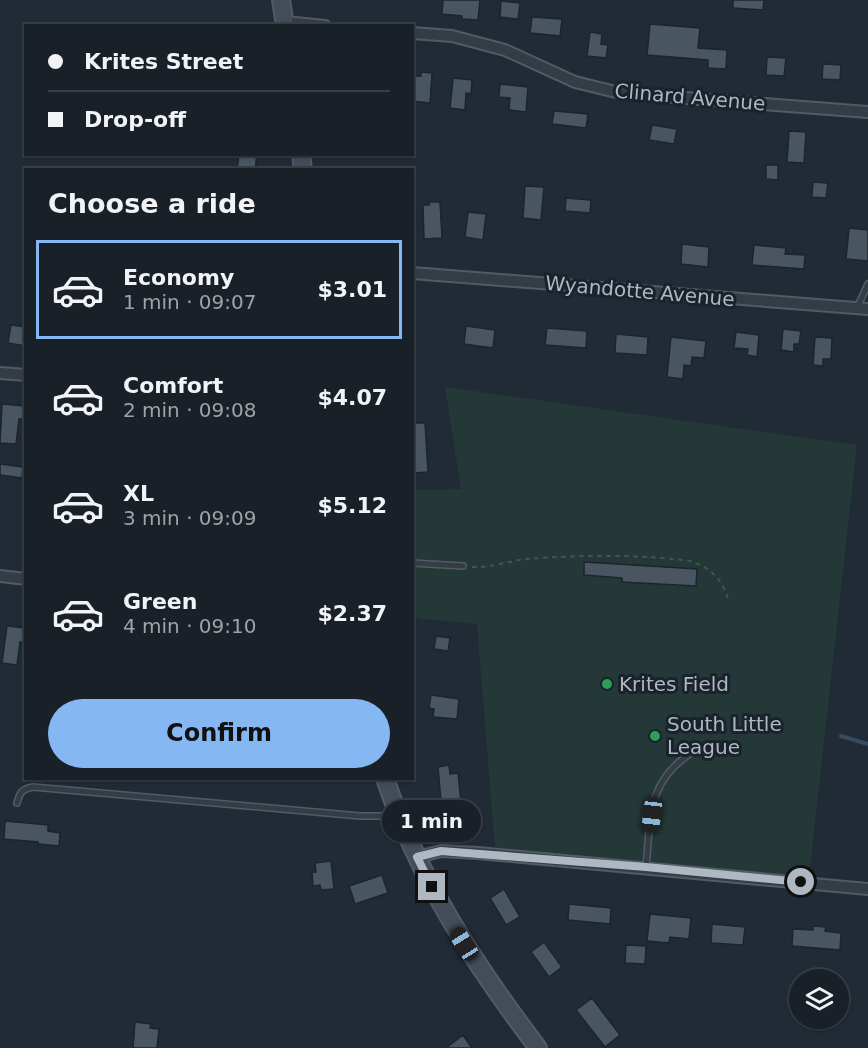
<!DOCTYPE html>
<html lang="en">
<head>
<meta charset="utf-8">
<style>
	:root { --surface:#192028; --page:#262d34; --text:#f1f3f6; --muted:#9fa3a8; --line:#373e45; --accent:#85b7f2 }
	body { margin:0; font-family:"DejaVu Sans",sans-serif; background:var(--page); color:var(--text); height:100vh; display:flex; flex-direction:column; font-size:22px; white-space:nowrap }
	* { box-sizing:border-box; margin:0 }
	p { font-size:20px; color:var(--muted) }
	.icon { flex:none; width:33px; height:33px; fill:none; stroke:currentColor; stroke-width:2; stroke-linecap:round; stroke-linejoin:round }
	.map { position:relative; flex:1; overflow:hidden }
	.drawer { position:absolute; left:24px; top:168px; width:390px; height:612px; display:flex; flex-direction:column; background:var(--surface); border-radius:0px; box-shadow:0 2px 4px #0004,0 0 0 2px var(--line) }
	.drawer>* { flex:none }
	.top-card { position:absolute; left:24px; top:24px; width:390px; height:132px; border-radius:0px; box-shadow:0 2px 4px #0004,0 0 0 2px var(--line); display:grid; align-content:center; height:132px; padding:0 24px; background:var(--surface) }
	.tools { position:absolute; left:789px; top:969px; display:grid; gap:12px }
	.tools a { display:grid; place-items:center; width:60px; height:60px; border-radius:50%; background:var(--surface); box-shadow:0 2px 4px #0004,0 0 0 2px var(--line); font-size:30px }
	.end { position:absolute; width:27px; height:27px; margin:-14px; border:8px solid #aeb8c3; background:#111; box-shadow:0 0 0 3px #111 }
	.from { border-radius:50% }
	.bubble { position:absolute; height:42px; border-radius:21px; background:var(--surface); box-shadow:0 2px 4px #0004,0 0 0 2px var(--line); font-size:20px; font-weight:800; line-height:42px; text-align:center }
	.car { position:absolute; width:18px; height:36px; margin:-18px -9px; border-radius:8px; box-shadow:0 0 4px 2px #0007; background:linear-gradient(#222 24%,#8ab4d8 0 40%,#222 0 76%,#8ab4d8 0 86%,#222 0) }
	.top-card b { display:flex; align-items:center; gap:21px; height:57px; font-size:22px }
	.top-card b+b { border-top:2px solid var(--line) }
	.top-card i { width:15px; height:15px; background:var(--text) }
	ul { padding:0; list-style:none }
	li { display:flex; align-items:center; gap:18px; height:99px; margin:0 12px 9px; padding:0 12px; border:3px solid transparent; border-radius:0px }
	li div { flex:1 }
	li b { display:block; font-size:22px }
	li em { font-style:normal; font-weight:800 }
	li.on { border-color:var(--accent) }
	li>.icon { width:54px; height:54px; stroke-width:1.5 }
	h2 { padding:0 24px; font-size:27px; line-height:72px }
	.cta { display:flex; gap:12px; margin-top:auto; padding:12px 24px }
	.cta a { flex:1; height:69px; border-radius:36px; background:var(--accent); color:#111; font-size:24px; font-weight:800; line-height:69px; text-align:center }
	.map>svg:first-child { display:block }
	.green { fill:#243838 }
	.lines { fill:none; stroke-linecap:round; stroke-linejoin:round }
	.stream { stroke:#374a5e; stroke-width:4 }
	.building { fill:#495662; stroke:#1c242d; stroke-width:1.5 }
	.lane-casing { stroke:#525b64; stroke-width:8 }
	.street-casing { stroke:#525b64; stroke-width:14 }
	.secondary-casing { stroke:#525b64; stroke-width:20 }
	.path { stroke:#425556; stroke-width:2; stroke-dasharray:4.5 4.5; stroke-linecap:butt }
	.lane { stroke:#343d46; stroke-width:5 }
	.street { stroke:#343d46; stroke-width:10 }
	.secondary { stroke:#424d59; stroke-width:16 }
	.route { stroke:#aeb8c3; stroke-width:8 }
	.leisure-dot { fill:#2e9e5b; stroke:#1a222b; stroke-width:2 }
	.labels { text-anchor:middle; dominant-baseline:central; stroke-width:6; stroke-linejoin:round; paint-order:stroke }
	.street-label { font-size:20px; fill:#aeb8c3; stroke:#1a222b }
	.poi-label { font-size:20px; fill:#aeb8c3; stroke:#1a222b; text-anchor:start }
</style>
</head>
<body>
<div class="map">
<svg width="868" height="1048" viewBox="0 0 868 1048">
	<rect width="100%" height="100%" fill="#212b36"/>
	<!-- green -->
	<path class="green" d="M 445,387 L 857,445 L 809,877 L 495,848 L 477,624 L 413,618 L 412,490 L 461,489 Z"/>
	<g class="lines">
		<!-- stream -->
		<path class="stream" d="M 841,736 L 868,744"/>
	</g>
	<!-- building -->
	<path class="building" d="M 443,0 L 480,0 L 478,20 L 462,19 L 462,16 L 442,14 Z
		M 733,0 L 764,0 L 763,10 L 733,8 Z
		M 501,1 L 520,3 L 518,19 L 500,17 Z
		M 532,17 L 562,19 L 560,36 L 530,33 Z
		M 650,24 L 700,28 L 698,48 L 727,50 L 726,69 L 708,68 L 708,60 L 647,55 Z
		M 590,32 L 602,34 L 601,44 L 608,45 L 606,58 L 587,56 Z
		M 767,57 L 786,58 L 784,76 L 766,75 Z
		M 823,64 L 841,65 L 840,80 L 822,79 Z
		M 421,72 L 432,73 L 430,103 L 412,101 L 412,76 L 421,76 Z
		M 453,78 L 472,80 L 471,94 L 466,93 L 465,110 L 450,108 Z
		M 500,84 L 528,87 L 526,112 L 509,110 L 510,98 L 499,97 Z
		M 554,111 L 588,114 L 586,128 L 552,124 Z
		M 652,125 L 677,129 L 674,144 L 649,140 Z
		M 789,131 L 806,132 L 804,163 L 787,162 Z
		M 239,154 L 257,154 L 255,170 L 237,170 Z
		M 766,165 L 778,165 L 778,180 L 766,179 Z
		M 813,182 L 828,183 L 826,198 L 812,197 Z
		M 525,186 L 544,187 L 541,220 L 523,218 Z
		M 566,198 L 591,200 L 590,213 L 565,211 Z
		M 429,202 L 440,202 L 442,238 L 424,239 L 423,205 L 429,205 Z
		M 468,212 L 486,214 L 483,240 L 465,237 Z
		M 849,228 L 868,230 L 868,261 L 846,259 Z
		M 682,244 L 709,247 L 708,267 L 681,264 Z
		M 754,245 L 786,248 L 785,254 L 805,255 L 804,269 L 752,265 Z
		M 11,325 L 26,327 L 26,346 L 8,343 Z
		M 466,326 L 495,330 L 493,348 L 464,344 Z
		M 547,328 L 587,331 L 586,348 L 545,345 Z
		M 783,329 L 801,331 L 799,344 L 794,344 L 794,352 L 781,350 Z
		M 736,332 L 759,335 L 757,357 L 747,355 L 748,349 L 734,348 Z
		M 616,334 L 648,337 L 647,355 L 615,353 Z
		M 671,337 L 706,341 L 704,358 L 692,357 L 691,366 L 684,365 L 683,379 L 667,377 Z
		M 815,337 L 832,338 L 831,359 L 823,359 L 823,366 L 813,365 Z
		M 2,404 L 25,406 L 24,419 L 19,419 L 16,444 L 0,443 Z
		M 412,423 L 425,423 L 428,472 L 414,473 Z
		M 0,464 L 23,467 L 22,478 L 0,475 Z
		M 584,562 L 697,569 L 696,586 L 622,582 L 622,578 L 584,575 Z
		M 7,626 L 26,628 L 24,642 L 20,642 L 17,665 L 2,663 Z
		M 436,636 L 450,638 L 448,651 L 434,649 Z
		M 431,695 L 459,699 L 457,719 L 433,717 L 434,709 L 429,708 Z
		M 449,765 L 450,774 L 458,773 L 461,801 L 468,800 L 470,819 L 452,822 L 449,800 L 441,801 L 438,767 Z
		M 5,821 L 48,825 L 48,831 L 60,833 L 59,846 L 38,844 L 38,842 L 4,839 Z
		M 331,861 L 334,889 L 321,890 L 320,885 L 313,886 L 312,872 L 316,872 L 315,863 Z
		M 382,875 L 388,893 L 355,904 L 349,886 Z
		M 504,889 L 520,917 L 506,925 L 490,898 Z
		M 569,904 L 611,908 L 610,924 L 568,920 Z
		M 650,914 L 691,918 L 689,939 L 670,937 L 669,943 L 647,941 Z
		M 712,924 L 745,927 L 743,945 L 711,943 Z
		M 813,926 L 826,927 L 825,931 L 841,933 L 840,950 L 792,946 L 793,929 L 813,930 Z
		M 544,942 L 562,967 L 549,977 L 531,952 Z
		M 626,945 L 646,946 L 645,964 L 625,963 Z
		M 592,998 L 620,1035 L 605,1047 L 576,1010 Z
		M 135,1022 L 151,1024 L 150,1028 L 159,1029 L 157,1048 L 133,1048 Z
		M 463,1035 L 472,1048 L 446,1048 Z"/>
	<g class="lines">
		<defs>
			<path id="lane" d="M 857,308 L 868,284
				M 412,563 L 463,566
				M 17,803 C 20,792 22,789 33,787 L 360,816 L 397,816
				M 646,867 C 651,817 646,781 694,751"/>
			<path id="street" d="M 285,22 L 325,26
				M 412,33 L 452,36 L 505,50 L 575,82 L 620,93 L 868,112
				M 412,273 L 868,309
				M 0,373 L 26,375
				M 0,576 L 26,579
				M 417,857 L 441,851 L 478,853 L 868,889"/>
			<path id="secondary" d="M 281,0 L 285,26
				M 301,154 L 303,170
				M 385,778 C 418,878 475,965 538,1048"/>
		</defs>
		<!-- lane casing -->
		<use href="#lane" class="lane-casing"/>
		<!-- street casing -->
		<use href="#street" class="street-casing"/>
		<!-- secondary casing -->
		<use href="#secondary" class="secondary-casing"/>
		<!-- path -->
		<path class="path" d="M 472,567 C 491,568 508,561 527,559 C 580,555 637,554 690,561 C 713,569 722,579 729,602"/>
		<!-- lane -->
		<use href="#lane" class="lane"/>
		<!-- street -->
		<use href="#street" class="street"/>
		<!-- secondary -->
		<use href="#secondary" class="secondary"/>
	</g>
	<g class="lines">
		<!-- route -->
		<path class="route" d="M 432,887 L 417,857 L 441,851 L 646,867 L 801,882"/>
	</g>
	<!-- markers -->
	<g class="leisure-dot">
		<circle cx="607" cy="684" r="6"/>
		<circle cx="655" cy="736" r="6"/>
	</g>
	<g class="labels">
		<!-- street labels -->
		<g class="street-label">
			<text transform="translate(690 97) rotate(5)">Clinard Avenue</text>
			<text transform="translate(640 291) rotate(5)">Wyandotte Avenue</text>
		</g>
		<!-- poi labels -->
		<g class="poi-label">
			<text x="619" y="684">Krites Field</text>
			<text x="667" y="724">South Little<tspan x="667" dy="23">League</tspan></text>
		</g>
	</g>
</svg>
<div class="tools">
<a><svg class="icon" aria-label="layers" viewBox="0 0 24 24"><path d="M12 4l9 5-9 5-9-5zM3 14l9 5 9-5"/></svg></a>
</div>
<i class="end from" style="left:801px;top:882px"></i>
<i class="end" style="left:432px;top:887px"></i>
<div class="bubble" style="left:382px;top:800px;width:99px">1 min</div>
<i class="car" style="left:652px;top:815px;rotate:187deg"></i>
<i class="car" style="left:464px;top:944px;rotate:328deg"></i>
<div class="top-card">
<b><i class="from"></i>Krites Street</b>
<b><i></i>Drop-off</b>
</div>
<section class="drawer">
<h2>Choose a ride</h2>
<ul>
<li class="on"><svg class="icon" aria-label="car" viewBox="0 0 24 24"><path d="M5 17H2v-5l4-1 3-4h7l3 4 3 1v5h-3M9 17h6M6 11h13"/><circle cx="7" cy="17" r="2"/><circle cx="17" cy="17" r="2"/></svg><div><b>Economy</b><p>1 min · 09:07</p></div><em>$3.01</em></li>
<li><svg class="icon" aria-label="car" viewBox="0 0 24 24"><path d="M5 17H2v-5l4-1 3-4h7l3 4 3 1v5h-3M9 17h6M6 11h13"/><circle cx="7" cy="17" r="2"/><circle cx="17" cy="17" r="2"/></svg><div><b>Comfort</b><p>2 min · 09:08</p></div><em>$4.07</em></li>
<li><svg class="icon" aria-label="car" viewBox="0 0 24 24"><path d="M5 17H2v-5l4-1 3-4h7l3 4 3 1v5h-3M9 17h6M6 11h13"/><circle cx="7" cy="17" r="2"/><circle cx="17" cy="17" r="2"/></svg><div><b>XL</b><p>3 min · 09:09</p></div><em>$5.12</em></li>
<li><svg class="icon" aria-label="car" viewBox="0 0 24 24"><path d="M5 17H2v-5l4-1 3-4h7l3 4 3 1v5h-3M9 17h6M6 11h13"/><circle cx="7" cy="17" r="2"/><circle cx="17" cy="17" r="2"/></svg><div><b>Green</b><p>4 min · 09:10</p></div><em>$2.37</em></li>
</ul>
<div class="cta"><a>Confirm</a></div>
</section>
</div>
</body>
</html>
